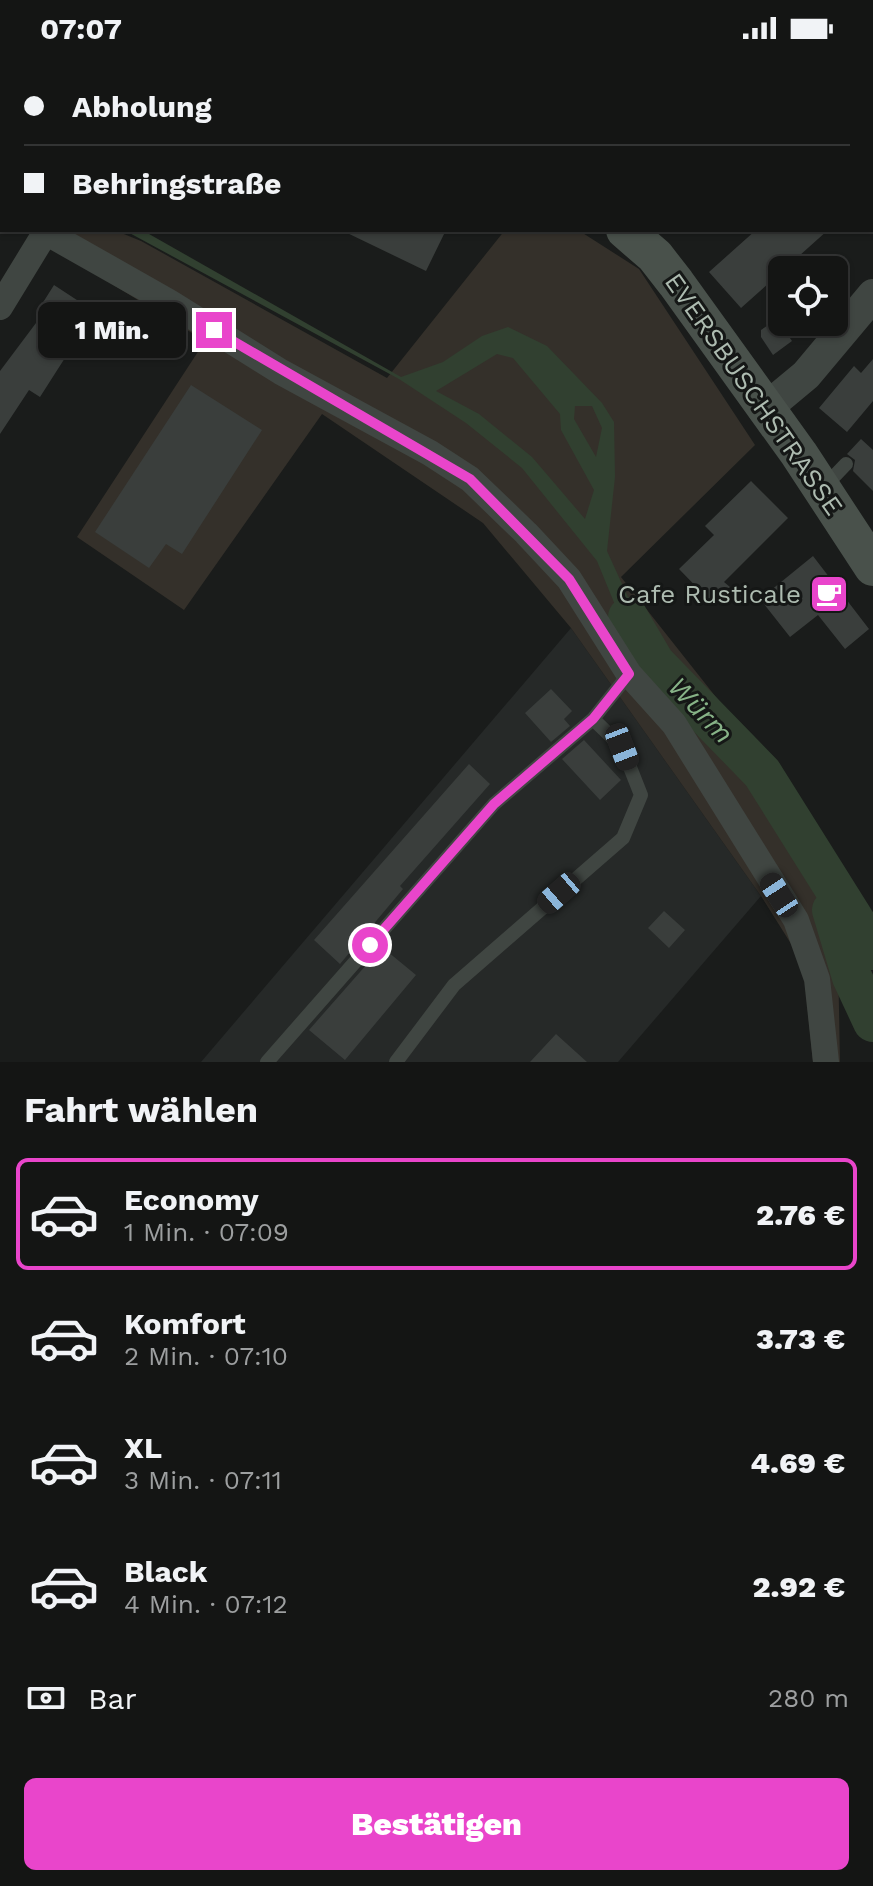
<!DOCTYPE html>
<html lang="de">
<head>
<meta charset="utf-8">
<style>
	:root { --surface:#141514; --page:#212222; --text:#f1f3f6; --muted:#9d9fa0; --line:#333434; --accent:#e945cb }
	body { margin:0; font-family:"Work Sans",sans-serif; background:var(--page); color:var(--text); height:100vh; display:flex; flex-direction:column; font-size:30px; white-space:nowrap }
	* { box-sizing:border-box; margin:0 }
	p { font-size:26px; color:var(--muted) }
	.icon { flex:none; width:44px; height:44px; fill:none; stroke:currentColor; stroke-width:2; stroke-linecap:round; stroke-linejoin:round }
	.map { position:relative; height:1006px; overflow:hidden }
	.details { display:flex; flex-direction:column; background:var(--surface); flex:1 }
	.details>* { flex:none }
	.guide { position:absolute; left:0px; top:0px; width:874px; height:176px; box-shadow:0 2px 6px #0004,0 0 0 2px var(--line); display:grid; align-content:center; height:176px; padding:0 24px; background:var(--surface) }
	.fabs { position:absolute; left:768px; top:200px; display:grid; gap:16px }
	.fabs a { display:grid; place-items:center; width:80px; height:80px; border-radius:12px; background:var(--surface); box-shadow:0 2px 6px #0004,0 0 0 2px var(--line); font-size:40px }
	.end { position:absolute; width:36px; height:36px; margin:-18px; border:10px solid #e945cb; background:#fff; box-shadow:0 0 0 4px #fff }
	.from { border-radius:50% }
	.bubble { position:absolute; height:56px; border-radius:12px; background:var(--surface); box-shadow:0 2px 6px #0004,0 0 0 2px var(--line); font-size:26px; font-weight:800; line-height:56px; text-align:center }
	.car { position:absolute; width:24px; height:48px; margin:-24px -12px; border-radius:10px; box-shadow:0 0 6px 2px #0007; background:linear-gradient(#222 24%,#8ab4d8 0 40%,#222 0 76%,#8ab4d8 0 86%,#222 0) }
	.guide b { display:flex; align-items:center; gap:28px; height:76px; font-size:30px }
	.guide b+b { border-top:2px solid var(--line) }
	.guide i { width:20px; height:20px; background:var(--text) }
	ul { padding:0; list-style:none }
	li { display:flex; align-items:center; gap:24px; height:112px; margin:0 16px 12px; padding:0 8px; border:4px solid transparent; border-radius:12px }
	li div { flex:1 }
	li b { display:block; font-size:30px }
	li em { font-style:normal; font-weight:800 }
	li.selected { border-color:var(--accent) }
	li>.icon { width:72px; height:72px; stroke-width:1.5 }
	h2 { padding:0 24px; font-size:36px; line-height:96px }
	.pay { display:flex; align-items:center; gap:20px; height:88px; padding:0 24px; font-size:30px }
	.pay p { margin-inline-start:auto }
	.cta { display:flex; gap:16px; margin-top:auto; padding:16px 24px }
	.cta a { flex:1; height:92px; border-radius:12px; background:var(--accent); color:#fff; font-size:32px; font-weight:800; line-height:92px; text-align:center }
	.status { display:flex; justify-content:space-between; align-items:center; height:56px; padding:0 40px; background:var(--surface); direction:ltr }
	.status svg { height:22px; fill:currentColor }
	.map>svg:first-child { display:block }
	.built { fill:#262928 }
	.green { fill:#34302a }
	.water { fill:#314030; fill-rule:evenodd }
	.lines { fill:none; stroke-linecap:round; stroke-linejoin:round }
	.river { stroke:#314030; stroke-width:40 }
	.building { fill:#3a3e3c }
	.service { stroke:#404642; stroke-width:14 }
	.minor { stroke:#404642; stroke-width:26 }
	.tertiary { stroke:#404642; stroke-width:32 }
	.secondary { stroke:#49514b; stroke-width:38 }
	.route { stroke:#e945cb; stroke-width:10 }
	.labels { text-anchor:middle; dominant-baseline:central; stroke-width:6; stroke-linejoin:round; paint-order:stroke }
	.street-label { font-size:26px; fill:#adbbb0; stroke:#151716 }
	.poi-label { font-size:26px; fill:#adbbb0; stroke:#151716; text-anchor:end }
	.water-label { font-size:28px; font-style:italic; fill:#87b387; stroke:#151716 }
</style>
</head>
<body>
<div class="status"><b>07:07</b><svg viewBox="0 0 49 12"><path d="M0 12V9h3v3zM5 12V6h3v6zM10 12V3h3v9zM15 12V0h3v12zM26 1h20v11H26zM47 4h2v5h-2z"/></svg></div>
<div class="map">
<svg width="873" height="1006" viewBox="0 0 873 1006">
	<rect width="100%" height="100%" fill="#1a1c1b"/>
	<!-- built -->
	<path class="built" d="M 571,572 L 761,840 L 618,1006 L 201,1006 Z"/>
	<!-- green -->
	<path class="green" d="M 74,174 L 114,174 L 141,185 L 387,322 L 505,174 L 578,174 L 639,213 L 755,389 L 621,521 L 769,708 L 867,874 L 838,900 L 840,1006 L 813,1006 L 803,907 L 761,840 L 571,572 L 483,467 L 322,358 L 184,554 L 77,481 L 205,285 L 71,203 Z"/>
	<!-- water -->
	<path class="water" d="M 124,174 L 142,174 L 401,321 L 443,306 L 482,280 L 508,271 L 547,290 L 602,347 L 614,366 L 615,421 L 607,495 L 658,607 L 655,610 L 627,578 L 597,505 L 522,412 L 466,367 L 399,323 ZM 497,298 L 513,302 L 560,358 L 561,374 L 594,434 L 585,463 L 532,401 L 479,358 L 436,335 ZM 592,350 L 602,372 L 596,401 L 574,363 L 575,350 Z"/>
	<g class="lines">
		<!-- river -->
		<path class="river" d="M 628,561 L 655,607 L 762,717 L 873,894
			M 832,854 L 852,921 L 873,966"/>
	</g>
	<!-- building -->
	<path class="building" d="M 341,174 L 446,174 L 426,215 Z
		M 756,174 L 828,174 L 741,252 L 709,216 Z
		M 54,229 L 83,248 L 67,273 L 79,280 L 40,341 L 29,334 L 0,378 L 0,315 L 42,259 L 37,256 Z
		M 777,263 L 792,285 L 773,299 L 761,281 L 761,274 Z
		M 873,303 L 873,345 L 847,376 L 819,352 L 854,310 L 861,317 Z
		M 191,329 L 262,374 L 182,498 L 166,488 L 149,512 L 95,476 Z
		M 861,383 L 873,394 L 873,435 L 853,415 L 855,404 L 847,398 Z
		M 751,425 L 788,462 L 724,526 L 730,531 L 713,548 L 679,513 L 714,479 L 705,470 Z
		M 813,500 L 869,573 L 845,593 L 818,559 L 790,581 L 760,543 Z
		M 551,633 L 572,655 L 564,663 L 570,670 L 551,686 L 525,657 Z
		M 584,684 L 621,724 L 600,744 L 562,703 Z
		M 469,708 L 490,728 L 400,830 L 403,833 L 340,908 L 314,884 Z
		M 664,855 L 685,874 L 669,892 L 648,872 Z
		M 382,891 L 416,919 L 345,1004 L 309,974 Z
		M 556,978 L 587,1006 L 530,1006 Z"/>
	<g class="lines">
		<!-- service -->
		<path class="service" d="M 824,431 L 846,408
			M 267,1006 L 494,748 L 593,663 L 629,618
			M 396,1006 L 454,929 L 623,782 L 641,739 L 622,691 L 593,663"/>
		<!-- minor -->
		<path class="minor" d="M 153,2 L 154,0
			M 0,139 L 2,141
			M 42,174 L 169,246 L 281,316 L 430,397 L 470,423 L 526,477 L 569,523 L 629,618 L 674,668 L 796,864 L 817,923 L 826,1006
			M 0,251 L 47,174"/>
		<!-- tertiary -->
		<path class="tertiary" d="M 764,354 L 806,319 L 873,239"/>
		<!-- secondary -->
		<path class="secondary" d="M 203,0 L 207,2
			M 625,174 L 655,200 L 676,227 L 799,398 L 873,511"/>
	</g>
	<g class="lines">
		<!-- route -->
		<path class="route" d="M 214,274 L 470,423 L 569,523 L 629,618 L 593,663 L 494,748 L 370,889"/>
	</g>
	<!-- icons -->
	<defs>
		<symbol id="cafe-square" viewBox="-11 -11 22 22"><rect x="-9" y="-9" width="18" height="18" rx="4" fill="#e945cb" stroke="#151716"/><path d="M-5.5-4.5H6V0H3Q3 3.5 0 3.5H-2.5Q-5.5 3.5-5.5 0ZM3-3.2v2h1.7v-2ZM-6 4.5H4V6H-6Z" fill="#fff"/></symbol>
	</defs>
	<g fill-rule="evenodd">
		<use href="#cafe-square" x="807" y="516" width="44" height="44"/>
	</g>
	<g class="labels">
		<!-- street labels -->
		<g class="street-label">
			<text transform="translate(754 338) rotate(55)">EVERSBUSCHSTRASSE</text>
		</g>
		<!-- poi labels -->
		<g class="poi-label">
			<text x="801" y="538">Cafe Rusticale</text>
		</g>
		<!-- water labels -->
		<g class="water-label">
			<text transform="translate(701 654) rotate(46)">Würm</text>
		</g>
	</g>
</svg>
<div class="fabs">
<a><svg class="icon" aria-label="locate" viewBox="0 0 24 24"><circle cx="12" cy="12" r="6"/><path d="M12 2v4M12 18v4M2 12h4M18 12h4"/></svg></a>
</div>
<i class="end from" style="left:370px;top:889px"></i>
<i class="end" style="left:214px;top:274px"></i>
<div class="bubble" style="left:38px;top:246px;width:148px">1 Min.</div>
<i class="car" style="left:622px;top:691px;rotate:159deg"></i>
<i class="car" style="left:559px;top:837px;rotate:229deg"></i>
<i class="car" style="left:779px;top:839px;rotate:327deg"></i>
<div class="guide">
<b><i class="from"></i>Abholung</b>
<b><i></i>Behringstraße</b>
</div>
</div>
<section class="details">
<h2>Fahrt wählen</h2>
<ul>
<li class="selected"><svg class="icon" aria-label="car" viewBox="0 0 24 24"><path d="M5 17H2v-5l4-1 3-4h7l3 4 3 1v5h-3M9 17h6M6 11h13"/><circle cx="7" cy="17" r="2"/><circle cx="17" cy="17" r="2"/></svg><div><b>Economy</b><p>1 Min. · 07:09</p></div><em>2.76 €</em></li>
<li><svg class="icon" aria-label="car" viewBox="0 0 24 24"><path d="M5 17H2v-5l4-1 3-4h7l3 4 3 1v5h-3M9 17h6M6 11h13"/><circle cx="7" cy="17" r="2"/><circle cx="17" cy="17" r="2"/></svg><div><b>Komfort</b><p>2 Min. · 07:10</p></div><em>3.73 €</em></li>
<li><svg class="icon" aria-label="car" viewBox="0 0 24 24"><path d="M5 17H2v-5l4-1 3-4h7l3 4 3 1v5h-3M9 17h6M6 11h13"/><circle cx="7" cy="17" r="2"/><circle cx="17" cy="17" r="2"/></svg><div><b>XL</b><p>3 Min. · 07:11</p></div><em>4.69 €</em></li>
<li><svg class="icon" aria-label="car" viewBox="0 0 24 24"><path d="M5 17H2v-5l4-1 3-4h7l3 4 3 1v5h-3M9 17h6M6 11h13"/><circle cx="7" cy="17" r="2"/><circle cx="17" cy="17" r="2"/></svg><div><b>Black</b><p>4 Min. · 07:12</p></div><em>2.92 €</em></li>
</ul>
<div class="pay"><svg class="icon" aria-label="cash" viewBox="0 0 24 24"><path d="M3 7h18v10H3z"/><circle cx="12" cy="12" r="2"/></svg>Bar<p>280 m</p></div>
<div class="cta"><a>Bestätigen</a></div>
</section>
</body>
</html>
